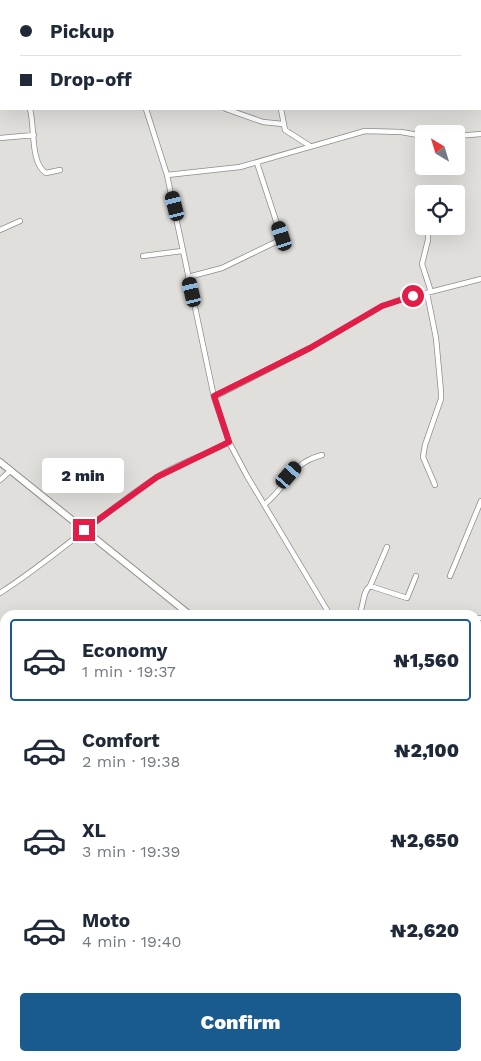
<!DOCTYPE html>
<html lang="en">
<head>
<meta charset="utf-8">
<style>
	:root { --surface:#fff; --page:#f6f6f7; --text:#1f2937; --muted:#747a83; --line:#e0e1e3; --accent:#195a8f }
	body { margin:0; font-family:"Work Sans",sans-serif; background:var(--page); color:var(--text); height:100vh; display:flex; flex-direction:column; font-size:19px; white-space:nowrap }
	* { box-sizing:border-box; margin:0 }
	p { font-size:16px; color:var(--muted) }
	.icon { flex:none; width:28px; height:28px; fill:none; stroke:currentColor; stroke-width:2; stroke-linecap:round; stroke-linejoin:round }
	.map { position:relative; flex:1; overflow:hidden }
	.sheet { position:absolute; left:0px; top:610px; width:481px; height:451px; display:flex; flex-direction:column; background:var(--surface); border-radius:15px 15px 0 0; box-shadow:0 5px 20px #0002 }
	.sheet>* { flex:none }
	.guide { position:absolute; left:0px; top:0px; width:481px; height:110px; box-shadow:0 5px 20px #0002; display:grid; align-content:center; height:110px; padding:0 20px; background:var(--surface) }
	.needle { width:32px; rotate:322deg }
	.buttons { position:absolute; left:415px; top:125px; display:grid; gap:10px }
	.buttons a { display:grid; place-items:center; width:50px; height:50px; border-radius:5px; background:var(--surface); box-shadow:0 5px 20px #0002; font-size:25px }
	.end { position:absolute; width:22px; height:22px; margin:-11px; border:6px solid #e11d48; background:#fff; box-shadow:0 0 0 2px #fff }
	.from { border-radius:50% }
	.bubble { position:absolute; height:35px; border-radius:5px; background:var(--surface); box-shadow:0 5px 20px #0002; font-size:16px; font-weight:800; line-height:35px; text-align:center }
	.car { position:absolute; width:15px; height:30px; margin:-15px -8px; border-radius:6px; box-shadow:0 0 4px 1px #0007; background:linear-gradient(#222 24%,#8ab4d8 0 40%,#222 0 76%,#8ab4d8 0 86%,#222 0) }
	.guide b { display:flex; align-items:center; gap:18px; height:48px; font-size:19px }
	.guide b+b { border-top:1px solid var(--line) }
	.guide i { width:12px; height:12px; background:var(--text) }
	ul { padding:9px 0 0; list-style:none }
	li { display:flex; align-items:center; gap:15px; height:82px; margin:0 10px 8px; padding:0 10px; border:2px solid transparent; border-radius:5px }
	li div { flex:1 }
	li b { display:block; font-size:19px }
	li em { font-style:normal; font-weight:800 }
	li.selected { border-color:var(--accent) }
	li>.icon { width:45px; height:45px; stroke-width:1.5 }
	.primary-button { display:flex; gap:10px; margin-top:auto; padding:10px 20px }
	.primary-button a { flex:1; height:58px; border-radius:5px; background:var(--accent); color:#fff; font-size:20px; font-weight:800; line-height:58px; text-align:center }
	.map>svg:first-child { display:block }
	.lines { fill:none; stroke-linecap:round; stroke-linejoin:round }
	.street-casing { stroke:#8f8d8a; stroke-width:6 }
	.secondary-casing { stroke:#8f8d8a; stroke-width:8 }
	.street { stroke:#fff; stroke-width:4.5 }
	.secondary { stroke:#fff; stroke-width:6 }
	.route { stroke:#e11d48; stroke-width:6 }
</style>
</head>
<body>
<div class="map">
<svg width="481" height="1061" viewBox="0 0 481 1061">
	<rect width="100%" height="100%" fill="#e1dfdc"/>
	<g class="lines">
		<defs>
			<path id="street" d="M 110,0 L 110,1
				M 284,0 L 284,1
				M 201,1 L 214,1
				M 254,1 L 260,0
				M 479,1 L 481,0
				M 0,50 L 1,54
				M 30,109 C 35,127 30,163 46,173 L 60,170
				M 146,109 L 167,175 L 214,397 L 229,442 L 247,476 L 330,615
				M 226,109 L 263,122 L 283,124
				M 281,109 L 285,130 L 310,146
				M 456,136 L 481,134
				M 0,138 L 34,135
				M 167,175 L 240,167 L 365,131 L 401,132 L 424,136
				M 428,228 L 428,240 L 422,264 L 431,292
				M 0,230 L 20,221
				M 143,256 L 182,251
				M 188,277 L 222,268 L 282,239 L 257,163
				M 427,293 L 436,338 L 441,392 L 441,399 L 425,445 L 423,457 L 435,485
				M 214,397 L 310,348 L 382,306 L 399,300 L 481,279
				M 0,480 L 11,470
				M 265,504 C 288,486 290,463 322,455
				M 450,576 L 481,501
				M 370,586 L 387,547
				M 0,593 C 55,558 102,513 157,477 C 179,463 206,455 229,442
				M 359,615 C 364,606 362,592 370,586 L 407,598 L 416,576
				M 476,618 L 481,618
				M 0,681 L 5,685
				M 476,681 L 481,684
				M 0,715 L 5,710
				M 0,906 L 5,910
				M 476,918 L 481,915
				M 476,927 L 481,940 L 476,950
				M 0,1034 L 5,1032
				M 46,1056 L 49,1061
				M 138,1056 L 158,1056
				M 378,1056 L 383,1061
				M 446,1056 L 450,1061
				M 258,1061 L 259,1056
				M 361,1061 L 372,1056"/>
			<path id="secondary" d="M 0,462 L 190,615
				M 476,796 L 481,803"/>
		</defs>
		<!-- street casing -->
		<use href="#street" class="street-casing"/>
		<!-- secondary casing -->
		<use href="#secondary" class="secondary-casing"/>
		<!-- street -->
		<use href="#street" class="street"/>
		<!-- secondary -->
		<use href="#secondary" class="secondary"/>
	</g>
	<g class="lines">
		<!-- route -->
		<path class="route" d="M 84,530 L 157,477 L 229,442 L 214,396 L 310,348 L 382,306 L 413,296"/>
	</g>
</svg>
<div class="buttons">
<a><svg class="needle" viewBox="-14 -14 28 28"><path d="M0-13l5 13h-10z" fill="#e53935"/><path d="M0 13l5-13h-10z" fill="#747a83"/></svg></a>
<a><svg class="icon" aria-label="locate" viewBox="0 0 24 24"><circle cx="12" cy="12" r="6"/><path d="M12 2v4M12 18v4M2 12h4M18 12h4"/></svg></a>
</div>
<i class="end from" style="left:413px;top:296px"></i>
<i class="end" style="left:84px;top:530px"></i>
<div class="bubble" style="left:42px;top:458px;width:82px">2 min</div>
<i class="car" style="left:175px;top:206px;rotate:346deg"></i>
<i class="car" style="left:282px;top:236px;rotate:342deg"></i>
<i class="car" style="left:192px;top:292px;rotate:347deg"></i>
<i class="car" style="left:289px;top:475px;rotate:41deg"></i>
<div class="guide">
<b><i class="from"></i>Pickup</b>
<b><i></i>Drop-off</b>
</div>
<section class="sheet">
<ul>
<li class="selected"><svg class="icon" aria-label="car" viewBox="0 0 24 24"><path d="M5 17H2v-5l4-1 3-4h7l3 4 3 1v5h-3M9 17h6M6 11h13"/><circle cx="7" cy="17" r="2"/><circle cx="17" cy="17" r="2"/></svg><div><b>Economy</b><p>1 min · 19:37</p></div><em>₦1,560</em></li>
<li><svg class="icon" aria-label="car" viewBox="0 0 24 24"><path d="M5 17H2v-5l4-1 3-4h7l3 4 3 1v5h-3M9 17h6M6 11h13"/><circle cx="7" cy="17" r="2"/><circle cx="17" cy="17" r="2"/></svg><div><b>Comfort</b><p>2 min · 19:38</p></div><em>₦2,100</em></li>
<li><svg class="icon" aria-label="car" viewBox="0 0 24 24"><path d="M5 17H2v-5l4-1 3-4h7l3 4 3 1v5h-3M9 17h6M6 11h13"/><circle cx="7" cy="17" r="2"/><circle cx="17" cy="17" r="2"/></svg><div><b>XL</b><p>3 min · 19:39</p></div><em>₦2,650</em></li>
<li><svg class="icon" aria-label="car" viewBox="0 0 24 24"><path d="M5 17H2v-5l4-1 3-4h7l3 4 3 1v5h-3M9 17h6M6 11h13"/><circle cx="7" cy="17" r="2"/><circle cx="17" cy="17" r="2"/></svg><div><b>Moto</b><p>4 min · 19:40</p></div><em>₦2,620</em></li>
</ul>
<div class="primary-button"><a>Confirm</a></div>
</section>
</div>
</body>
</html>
